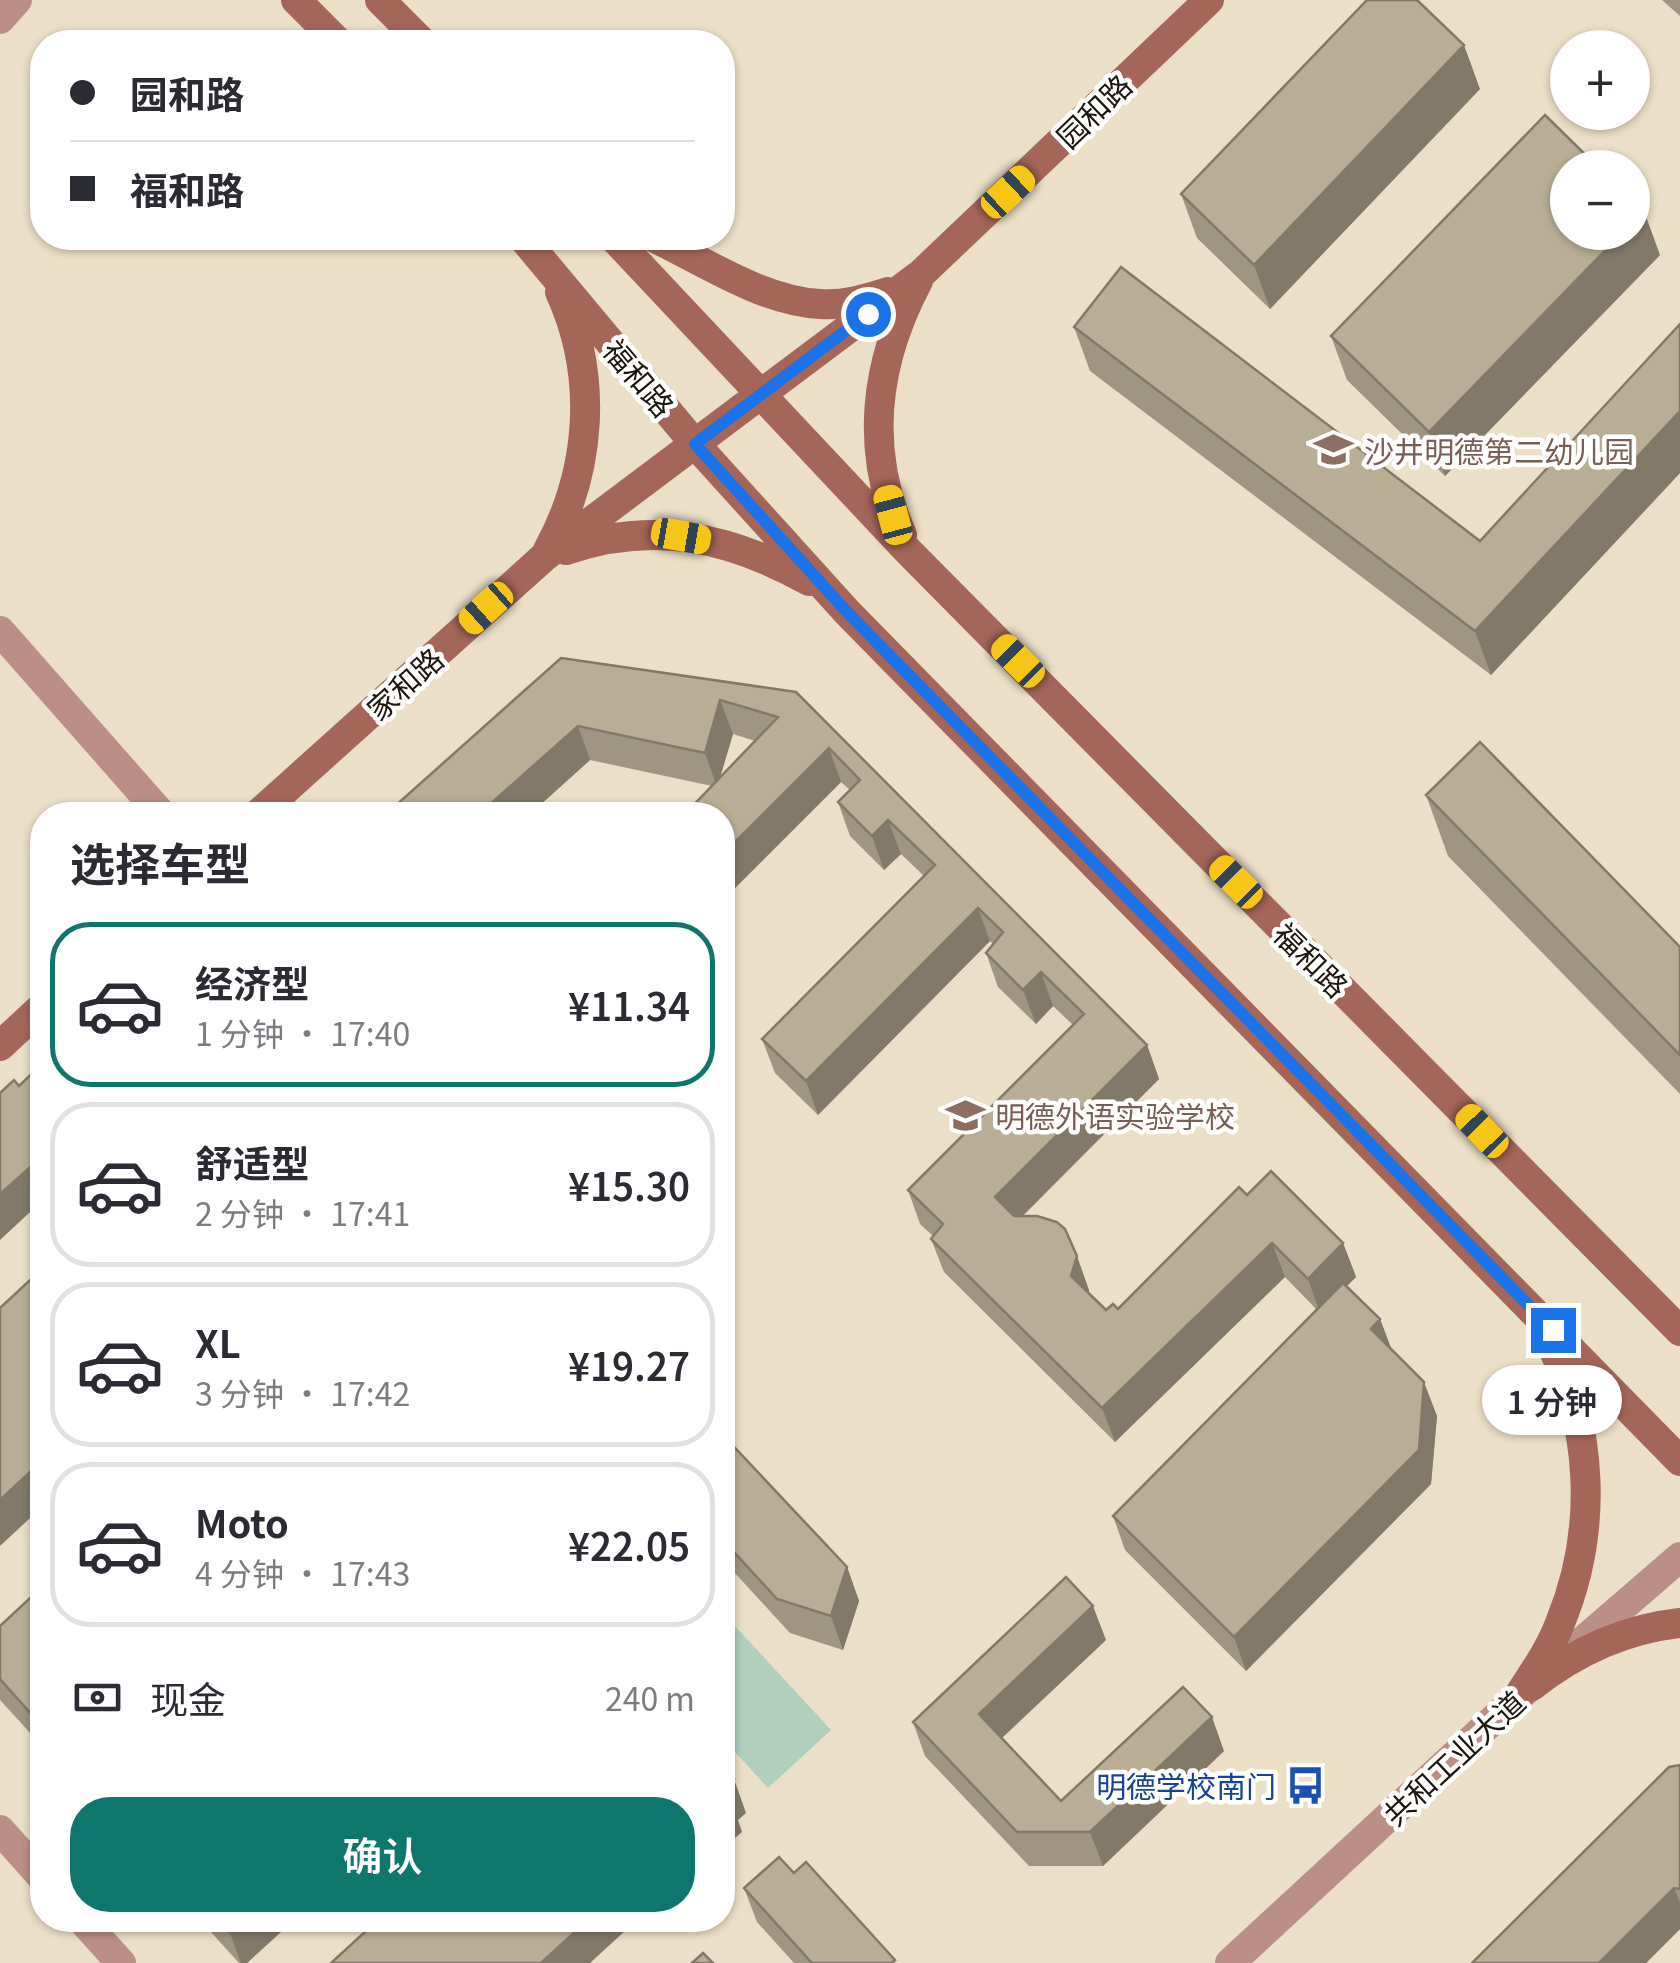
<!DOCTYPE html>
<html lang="zh">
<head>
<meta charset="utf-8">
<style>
	:root { --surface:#fff; --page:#f7f7f7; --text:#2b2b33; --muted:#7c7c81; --line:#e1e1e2; --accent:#0f766e }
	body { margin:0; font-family:Georgia,"Noto Sans SC",serif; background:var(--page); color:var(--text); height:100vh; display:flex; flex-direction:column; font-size:38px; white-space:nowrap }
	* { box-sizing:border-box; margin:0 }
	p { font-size:32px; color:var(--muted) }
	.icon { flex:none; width:55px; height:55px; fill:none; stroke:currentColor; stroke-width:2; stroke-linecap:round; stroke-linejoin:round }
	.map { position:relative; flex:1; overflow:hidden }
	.sheet { position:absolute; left:30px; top:802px; width:705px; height:1130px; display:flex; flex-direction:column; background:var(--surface); border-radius:40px; box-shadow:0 2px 8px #0004 }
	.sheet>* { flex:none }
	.banner { position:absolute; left:30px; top:30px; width:705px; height:220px; border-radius:40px; box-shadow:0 2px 8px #0004; display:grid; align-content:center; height:220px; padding:0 40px; background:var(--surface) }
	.tools { position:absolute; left:1550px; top:30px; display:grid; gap:20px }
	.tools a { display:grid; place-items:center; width:100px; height:100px; border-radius:50%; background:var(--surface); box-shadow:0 2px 8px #0004; font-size:50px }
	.end { position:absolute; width:45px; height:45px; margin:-22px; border:12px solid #1a73e8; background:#fff; box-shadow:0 0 0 5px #fff }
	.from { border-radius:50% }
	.bubble { position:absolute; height:70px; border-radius:35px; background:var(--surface); box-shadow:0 2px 8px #0004; font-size:32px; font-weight:600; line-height:70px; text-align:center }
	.car { position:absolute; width:30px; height:60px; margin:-30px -15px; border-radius:12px; box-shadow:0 0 8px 2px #0007; background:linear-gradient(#f5c518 24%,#345 0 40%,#f5c518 0 76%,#345 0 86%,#f5c518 0) }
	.banner b { display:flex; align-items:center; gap:35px; height:95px; font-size:38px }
	.banner b+b { border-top:2px solid var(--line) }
	.banner i { width:25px; height:25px; background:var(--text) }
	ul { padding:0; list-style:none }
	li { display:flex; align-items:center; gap:30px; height:165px; margin:0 20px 15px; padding:0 20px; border:5px solid var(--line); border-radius:40px }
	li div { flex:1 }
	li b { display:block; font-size:38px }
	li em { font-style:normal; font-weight:600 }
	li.selected { border-color:var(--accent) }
	li>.icon { width:90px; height:90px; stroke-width:1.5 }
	h2 { padding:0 40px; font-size:45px; line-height:120px }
	.pay { display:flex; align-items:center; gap:25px; height:110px; padding:0 40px; font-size:38px }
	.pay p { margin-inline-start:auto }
	.button { display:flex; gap:20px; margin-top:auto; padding:20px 40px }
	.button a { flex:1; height:115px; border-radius:40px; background:var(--accent); color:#fff; font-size:40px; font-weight:600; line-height:115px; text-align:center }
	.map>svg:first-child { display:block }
	.green { fill:#b1cfbd }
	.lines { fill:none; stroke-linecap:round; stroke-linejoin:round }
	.street { stroke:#bb8f86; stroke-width:30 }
	.secondary { stroke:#a5665a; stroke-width:30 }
	.wall { fill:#9f9580; fill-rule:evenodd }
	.shaded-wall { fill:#827968 }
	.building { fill:#b9ad95; stroke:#827968; stroke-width:2.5 }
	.route { stroke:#1a73e8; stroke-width:12 }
	.labels { text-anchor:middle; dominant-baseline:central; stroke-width:9; stroke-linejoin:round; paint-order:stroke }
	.street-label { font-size:30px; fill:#1c170e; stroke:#fff }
	.education-label { font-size:30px; fill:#785e54; stroke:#fff; text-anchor:start }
	.transit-label { font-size:30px; fill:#164399; stroke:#fff; text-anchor:end }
</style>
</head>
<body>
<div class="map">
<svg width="1680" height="1963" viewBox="0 0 1680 1963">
	<rect width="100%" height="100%" fill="#ecdfc7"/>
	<!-- green -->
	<path class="green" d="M 723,1613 L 831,1730 L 768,1788 L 723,1739 Z"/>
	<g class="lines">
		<!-- street -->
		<path class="street" d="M 0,19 L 17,0
			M 0,631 L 162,815
			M 0,1830 L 42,1877
			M 82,1920 L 121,1963
			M 1230,1963 L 1518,1697 L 1680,1557"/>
		<!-- secondary -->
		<path class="secondary" d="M 296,0 L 338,42
			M 380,0 L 422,42
			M 523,238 L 695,444 L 847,612 L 1680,1461
			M 614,238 L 908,551 L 1680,1331
			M 655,238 C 705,262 763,301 820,304 C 843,306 866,299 888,292
			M 902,535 C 864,449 875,362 918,281
			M 548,550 C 592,470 598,375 560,292
			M 566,550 C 654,520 730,537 809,581
			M 257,815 L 544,557 L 921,274 L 1209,0
			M 0,1046 L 42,1007
			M 1532,1686 C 1575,1652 1625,1629 1680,1623
			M 1518,1697 C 1533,1673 1550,1650 1560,1623 C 1598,1531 1594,1425 1547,1337"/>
	</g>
	<!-- wall -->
	<path class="wall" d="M 1662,0 L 1680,0 L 1680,16 Z
		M 1480,89 L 1270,309 L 1197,238 L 1181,194 Z
		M 1660,255 L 1445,476 L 1347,380 L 1331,336 Z
		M 1680,324 L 1680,473 L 1491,675 L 1090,371 L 1074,327 L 1480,541 Z
		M 561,658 L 796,692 L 1147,1045 L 1159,1079 L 1023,1216 L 1089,1290 L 1089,1293 L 1106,1310 L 1118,1309 L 1247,1195 L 1343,1243 L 1356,1277 L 1346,1286 L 1380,1319 L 1391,1349 L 1437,1416 L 1431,1484 L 1246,1671 L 1125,1550 L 1113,1516 L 1317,1310 L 1285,1277 L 1115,1442 L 944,1272 L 931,1239 L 933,1236 L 920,1224 L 908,1190 L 1073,1025 L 1053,1006 L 1036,1024 L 998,987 L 986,953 L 993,944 L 990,941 L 818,1115 L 775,1073 L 762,1039 L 924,876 L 901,854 L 884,870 L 850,836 L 838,802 L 850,790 L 841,782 L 722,901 L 722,815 L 712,786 L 590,760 L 529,815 ZM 733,734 L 755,741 L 720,778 Z
		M 1426,795 L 1680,947 L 1680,1094 L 1448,856 Z
		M 722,1434 L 847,1567 L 859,1601 L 843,1650 L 790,1633 L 722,1559 Z
		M 42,1587 L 42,1746 L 0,1700 L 0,1626 Z
		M 1106,1640 L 1002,1738 L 1061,1801 L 1224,1751 L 1103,1866 L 1029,1866 L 925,1756 L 913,1722 Z
		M 1680,1765 L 1680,1929 L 1646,1963 Z
		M 794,1873 L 896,1963 L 794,1963 L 757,1922 L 744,1888 Z
		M 200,1920 L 294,1920 L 247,1963 L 239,1963 Z"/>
	<!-- shaded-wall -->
	<path class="shaded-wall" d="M 1464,45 L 1480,89 L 1270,309 L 1254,265 Z
		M 1644,211 L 1660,255 L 1445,476 L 1429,432 L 1623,232 L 1632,232 L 1632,223 Z
		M 1680,411 L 1680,473 L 1491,675 L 1475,631 Z
		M 720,700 L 733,734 L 717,787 L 705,753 Z
		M 578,726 L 590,760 L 529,815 L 478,815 Z
		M 829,748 L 841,782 L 722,901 L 722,855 Z
		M 888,820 L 901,854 L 884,870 L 872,836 Z
		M 978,908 L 990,941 L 818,1115 L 806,1081 Z
		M 1041,972 L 1053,1006 L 1036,1024 L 1023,990 Z
		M 1147,1045 L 1159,1079 L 1007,1231 L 995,1197 Z
		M 36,1162 L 42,1181 L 42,1201 L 0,1240 L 0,1194 Z
		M 1272,1243 L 1285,1277 L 1115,1442 L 1102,1408 Z
		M 1343,1243 L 1356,1277 L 1320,1313 L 1308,1279 Z
		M 1077,1256 L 1089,1290 L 1084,1310 L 1071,1276 Z
		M 1380,1319 L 1393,1353 L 1371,1329 Z
		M 1424,1382 L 1437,1416 L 1431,1484 L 1246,1671 L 1234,1637 Z
		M 42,1461 L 42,1507 L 0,1546 L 0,1500 Z
		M 847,1567 L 859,1601 L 843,1650 L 831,1616 Z
		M 1093,1606 L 1106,1640 L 991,1748 L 979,1714 Z
		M 1212,1717 L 1224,1751 L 1103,1866 L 1090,1832 Z
		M 734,1779 L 746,1813 L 738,1820 L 742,1832 L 722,1849 L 722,1788 Z
		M 1674,1888 L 1680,1903 L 1680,1929 L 1646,1963 L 1599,1963 Z
		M 244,1920 L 294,1920 L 247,1963 L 241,1963 L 230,1933 Z
		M 588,1920 L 637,1920 L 590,1963 L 541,1963 Z"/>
	<!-- building -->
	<path class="building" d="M 1367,0 L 1417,0 L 1464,45 L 1254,265 L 1181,194 Z
		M 1545,115 L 1599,168 L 1568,168 L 1568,232 L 1623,232 L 1429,432 L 1331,336 Z
		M 1632,200 L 1644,211 L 1632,223 Z
		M 1121,267 L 1480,541 L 1680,324 L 1680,411 L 1475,631 L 1074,327 Z
		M 561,658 L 796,692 L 1147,1045 L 995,1197 L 1014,1216 L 1037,1216 L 1057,1222 L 1065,1229 L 1077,1256 L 1071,1276 L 1106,1310 L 1113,1304 L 1118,1309 L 1239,1187 L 1247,1195 L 1271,1171 L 1343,1243 L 1308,1279 L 1272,1243 L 1102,1408 L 931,1239 L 943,1224 L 908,1190 L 1084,1014 L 1041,972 L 1023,990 L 986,953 L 1003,932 L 978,908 L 806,1081 L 762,1039 L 935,865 L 888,820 L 872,836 L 838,802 L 860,780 L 829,748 L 722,855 L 722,815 L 684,815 L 778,717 L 720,700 L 705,753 L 578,726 L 478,815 L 385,815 Z
		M 1480,742 L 1680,947 L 1680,1055 L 1426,795 Z
		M 42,1064 L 42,1170 L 36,1162 L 0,1194 L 0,1093 L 14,1080 L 19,1086 Z
		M 42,1269 L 42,1461 L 0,1500 L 0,1308 Z
		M 1343,1283 L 1380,1319 L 1371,1329 L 1424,1382 L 1419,1450 L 1234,1637 L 1113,1516 Z
		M 722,1434 L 847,1567 L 831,1616 L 777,1599 L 722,1539 Z
		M 1066,1577 L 1093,1606 L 979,1714 L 1061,1801 L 1183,1687 L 1212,1717 L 1090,1832 L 1017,1832 L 913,1722 Z
		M 42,1587 L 42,1726 L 0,1679 L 0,1626 Z
		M 1680,1765 L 1680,1889 L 1674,1888 L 1599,1963 L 1472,1963 L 1669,1767 Z
		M 722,1767 L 734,1779 L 722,1788 Z
		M 722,1791 L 730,1798 L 722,1804 Z
		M 779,1857 L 794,1873 L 806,1862 L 895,1960 L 891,1963 L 812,1963 L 744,1888 Z
		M 218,1920 L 244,1920 L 230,1933 Z
		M 378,1920 L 588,1920 L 541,1963 L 331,1963 Z
		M 703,1953 L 713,1963 L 692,1963 Z"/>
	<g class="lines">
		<!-- route -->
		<path class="route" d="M 868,314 L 695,444 L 847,612 L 1553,1330"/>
	</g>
	<!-- icons -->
	<defs>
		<symbol id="school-bare" viewBox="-9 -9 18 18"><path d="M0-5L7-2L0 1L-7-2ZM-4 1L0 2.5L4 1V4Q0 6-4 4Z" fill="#8d6e63" stroke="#fff" stroke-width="2.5" paint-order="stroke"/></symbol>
		<symbol id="bus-bare" viewBox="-9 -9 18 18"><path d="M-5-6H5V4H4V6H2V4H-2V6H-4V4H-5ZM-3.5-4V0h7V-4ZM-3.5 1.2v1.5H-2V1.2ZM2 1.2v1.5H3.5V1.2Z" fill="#1a4fb4" stroke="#fff" stroke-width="2.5" paint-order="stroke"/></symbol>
	</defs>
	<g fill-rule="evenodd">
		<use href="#school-bare" x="1306" y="422" width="55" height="55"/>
		<use href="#school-bare" x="938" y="1088" width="55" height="55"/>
		<use href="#bus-bare" x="1278" y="1758" width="55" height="55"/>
	</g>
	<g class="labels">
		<!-- street labels -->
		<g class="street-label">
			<text transform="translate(1093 110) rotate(-44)">园和路</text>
			<text transform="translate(640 377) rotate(50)">福和路</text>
			<text transform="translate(404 683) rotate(-42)">家和路</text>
			<text transform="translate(1312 959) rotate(45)">福和路</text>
			<text transform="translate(1453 1757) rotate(-43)">共和工业大道</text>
		</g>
		<!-- education labels -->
		<g class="education-label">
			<text x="1364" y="450">沙井明德第二幼儿园</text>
			<text x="995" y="1115">明德外语实验学校</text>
		</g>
		<!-- transit labels -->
		<g class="transit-label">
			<text x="1276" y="1785">明德学校南门</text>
		</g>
	</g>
</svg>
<div class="tools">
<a>+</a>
<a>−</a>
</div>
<i class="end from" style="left:868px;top:314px"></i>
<i class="end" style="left:1553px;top:1330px"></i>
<div class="bubble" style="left:1482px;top:1365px;width:140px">1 分钟</div>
<i class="car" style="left:1008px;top:192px;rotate:47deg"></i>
<i class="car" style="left:893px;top:515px;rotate:345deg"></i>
<i class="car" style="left:681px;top:536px;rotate:100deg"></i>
<i class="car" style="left:486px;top:608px;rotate:228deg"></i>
<i class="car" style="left:1018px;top:661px;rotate:315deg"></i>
<i class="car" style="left:1236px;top:882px;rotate:315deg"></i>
<i class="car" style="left:1482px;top:1131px;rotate:316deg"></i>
<div class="banner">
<b><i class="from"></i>园和路</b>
<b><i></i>福和路</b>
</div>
<section class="sheet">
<h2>选择车型</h2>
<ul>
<li class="selected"><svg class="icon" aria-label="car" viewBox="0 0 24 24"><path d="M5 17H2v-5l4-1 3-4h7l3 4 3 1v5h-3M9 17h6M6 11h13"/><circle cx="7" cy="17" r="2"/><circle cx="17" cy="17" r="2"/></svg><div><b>经济型</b><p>1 分钟 · 17:40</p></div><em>¥11.34</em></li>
<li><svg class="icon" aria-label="car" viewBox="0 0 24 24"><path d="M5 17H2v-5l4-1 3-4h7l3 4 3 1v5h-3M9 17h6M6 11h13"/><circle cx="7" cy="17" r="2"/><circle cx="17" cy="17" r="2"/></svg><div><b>舒适型</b><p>2 分钟 · 17:41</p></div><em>¥15.30</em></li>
<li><svg class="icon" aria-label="car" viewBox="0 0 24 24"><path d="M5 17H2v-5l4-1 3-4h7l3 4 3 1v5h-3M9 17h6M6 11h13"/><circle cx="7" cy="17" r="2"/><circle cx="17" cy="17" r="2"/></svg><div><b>XL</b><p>3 分钟 · 17:42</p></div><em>¥19.27</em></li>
<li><svg class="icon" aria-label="car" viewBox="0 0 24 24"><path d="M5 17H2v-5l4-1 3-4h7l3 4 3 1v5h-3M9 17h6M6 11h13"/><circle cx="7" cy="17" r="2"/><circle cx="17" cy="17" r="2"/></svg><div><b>Moto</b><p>4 分钟 · 17:43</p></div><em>¥22.05</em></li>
</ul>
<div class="pay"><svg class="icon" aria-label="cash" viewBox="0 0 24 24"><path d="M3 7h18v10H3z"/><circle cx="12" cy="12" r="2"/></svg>现金<p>240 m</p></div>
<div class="button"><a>确认</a></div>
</section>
</div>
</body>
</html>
